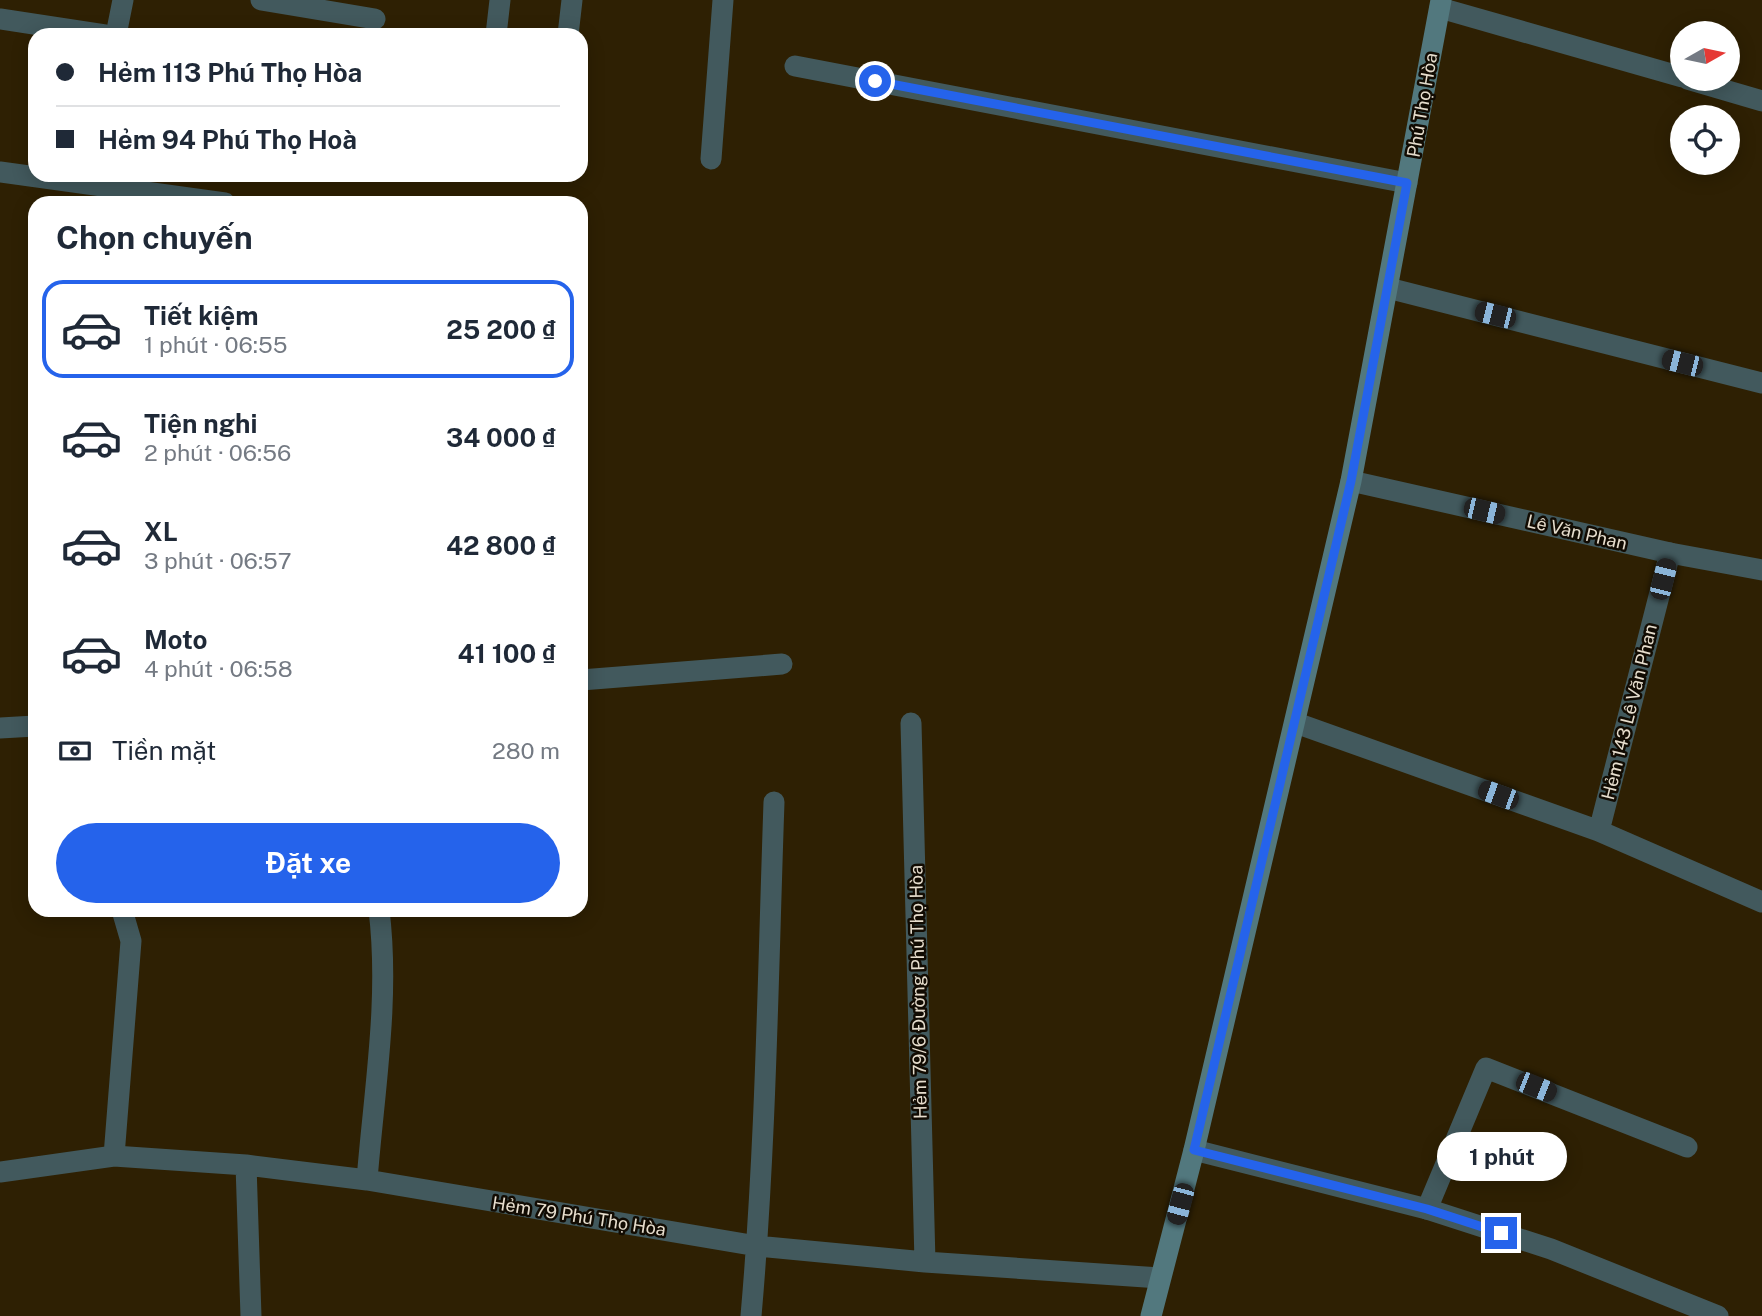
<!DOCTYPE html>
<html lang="vi">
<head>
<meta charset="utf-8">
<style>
	:root { --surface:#fff; --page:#f6f6f7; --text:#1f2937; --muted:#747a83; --line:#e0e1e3; --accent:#2563eb }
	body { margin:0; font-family:"Public Sans",sans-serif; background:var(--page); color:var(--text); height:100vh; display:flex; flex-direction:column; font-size:26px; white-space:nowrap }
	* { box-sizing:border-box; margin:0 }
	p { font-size:23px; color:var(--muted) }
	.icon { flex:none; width:38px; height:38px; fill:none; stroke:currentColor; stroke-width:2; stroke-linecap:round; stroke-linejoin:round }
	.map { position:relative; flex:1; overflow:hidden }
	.panel { position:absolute; left:28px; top:196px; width:560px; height:721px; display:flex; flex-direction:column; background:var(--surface); border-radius:21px; box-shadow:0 4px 18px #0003 }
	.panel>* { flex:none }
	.guide { position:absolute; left:28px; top:28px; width:560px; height:154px; border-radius:21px; box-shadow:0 4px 18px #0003; display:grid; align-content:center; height:154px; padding:0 28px; background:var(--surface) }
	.needle { width:46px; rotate:81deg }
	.buttons { position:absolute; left:1670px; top:21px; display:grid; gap:14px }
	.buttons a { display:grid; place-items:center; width:70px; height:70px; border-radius:50%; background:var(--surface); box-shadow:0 4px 18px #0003; font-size:35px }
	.end { position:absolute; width:32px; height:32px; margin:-16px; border:9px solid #2563eb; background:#fff; box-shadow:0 0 0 4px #fff }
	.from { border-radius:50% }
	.bubble { position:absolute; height:49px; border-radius:24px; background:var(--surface); box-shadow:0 4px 18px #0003; font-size:23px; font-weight:700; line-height:49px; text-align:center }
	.car { position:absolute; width:21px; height:42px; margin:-21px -10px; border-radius:9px; box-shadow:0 0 5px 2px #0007; background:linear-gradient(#222 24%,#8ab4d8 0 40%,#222 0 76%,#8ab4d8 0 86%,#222 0) }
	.guide b { display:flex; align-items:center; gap:24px; height:66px; font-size:26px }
	.guide b+b { border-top:2px solid var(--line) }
	.guide i { width:18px; height:18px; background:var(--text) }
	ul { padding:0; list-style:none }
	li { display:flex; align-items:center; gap:21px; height:98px; margin:0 14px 10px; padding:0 14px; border:4px solid transparent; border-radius:21px }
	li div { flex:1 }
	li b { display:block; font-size:26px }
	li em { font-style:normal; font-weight:700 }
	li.on { border-color:var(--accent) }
	li>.icon { width:63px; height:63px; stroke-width:1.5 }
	h2 { padding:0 28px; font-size:32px; line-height:84px }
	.pay { display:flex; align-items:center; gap:18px; height:77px; padding:0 28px; font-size:26px }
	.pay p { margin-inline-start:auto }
	.primary-button { display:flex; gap:14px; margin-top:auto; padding:14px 28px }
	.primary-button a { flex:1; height:80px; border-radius:42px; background:var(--accent); color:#fff; font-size:28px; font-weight:700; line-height:80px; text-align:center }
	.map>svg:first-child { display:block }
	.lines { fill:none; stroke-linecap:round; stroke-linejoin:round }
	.lane { stroke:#42595d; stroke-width:21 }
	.street { stroke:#42595d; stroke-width:21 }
	.secondary { stroke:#52787e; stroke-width:21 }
	.route { stroke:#2563eb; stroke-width:9 }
	.labels { text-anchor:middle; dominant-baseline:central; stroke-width:5; stroke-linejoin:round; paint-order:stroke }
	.street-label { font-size:18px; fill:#e6ddcd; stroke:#110b02 }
</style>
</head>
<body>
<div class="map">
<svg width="1762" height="1316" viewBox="0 0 1762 1316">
	<rect width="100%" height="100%" fill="#2e2003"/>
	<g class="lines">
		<!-- lane -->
		<path class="lane" d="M 496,35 L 500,0
			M 568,35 L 572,0
			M 795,66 L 1407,183
			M 1388,288 L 1762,383
			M 581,680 L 782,664
			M 911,723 L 925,1262
			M 1296,723 L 1599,831 L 1762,902
			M 0,728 L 35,726
			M 1599,831 L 1670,553
			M 114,1156 L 131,941 L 122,910
			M 246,1165 L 251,1316
			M 0,1172 L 114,1156 L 246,1165 L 367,1180 L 757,1246 L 925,1262 L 1160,1278
			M 367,1180 C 374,1091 390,999 379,910
			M 1427,1209 L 1486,1068 L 1687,1147
			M 751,1316 C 766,1145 768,973 774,802"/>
		<!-- street -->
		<path class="street" d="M 261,0 L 375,19
			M 1440,8 L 1682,77
			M 0,19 L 105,35
			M 116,35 L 123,0
			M 1687,79 L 1762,101
			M 711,159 L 723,0
			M 0,172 L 225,203
			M 1351,481 L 1670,553 L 1762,570
			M 1194,1150 L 1427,1209 L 1551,1249 L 1718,1316"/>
		<!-- secondary -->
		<path class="secondary" d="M 1151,1316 L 1194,1150 L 1351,481 L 1441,0"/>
	</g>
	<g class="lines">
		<!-- route -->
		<path class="route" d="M 875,81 L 1407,183 L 1351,481 L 1194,1150 L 1427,1209 L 1501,1233"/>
	</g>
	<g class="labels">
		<!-- street labels -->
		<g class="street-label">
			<text transform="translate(1422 105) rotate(-80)">Phú Thọ Hòa</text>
			<text transform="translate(1577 532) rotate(13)">Lê Văn Phan</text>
			<text transform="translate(1629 712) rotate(-76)">Hẻm 143 Lê Văn Phan</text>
			<text transform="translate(918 992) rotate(-91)">Hẻm 79/6 Đường Phú Thọ Hòa</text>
			<text transform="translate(579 1216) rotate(9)">Hẻm 79 Phú Thọ Hòa</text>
		</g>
	</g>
</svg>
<div class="buttons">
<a><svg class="needle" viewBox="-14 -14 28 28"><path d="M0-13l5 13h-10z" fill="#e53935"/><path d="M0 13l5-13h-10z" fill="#747a83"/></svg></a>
<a><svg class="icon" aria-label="locate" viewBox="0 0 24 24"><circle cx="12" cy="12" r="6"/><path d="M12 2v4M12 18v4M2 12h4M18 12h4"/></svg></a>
</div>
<i class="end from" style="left:875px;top:81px"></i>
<i class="end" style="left:1501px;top:1233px"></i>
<div class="bubble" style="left:1437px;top:1132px;width:130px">1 phút</div>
<i class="car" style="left:1495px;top:315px;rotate:284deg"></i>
<i class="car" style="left:1682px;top:363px;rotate:284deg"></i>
<i class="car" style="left:1484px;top:511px;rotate:103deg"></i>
<i class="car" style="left:1663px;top:579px;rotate:14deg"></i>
<i class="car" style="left:1498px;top:795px;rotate:290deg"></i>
<i class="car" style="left:1536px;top:1087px;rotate:112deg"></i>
<i class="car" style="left:1180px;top:1204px;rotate:195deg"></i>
<div class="guide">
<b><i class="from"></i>Hẻm 113 Phú Thọ Hòa</b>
<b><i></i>Hẻm 94 Phú Thọ Hoà</b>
</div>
<section class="panel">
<h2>Chọn chuyến</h2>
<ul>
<li class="on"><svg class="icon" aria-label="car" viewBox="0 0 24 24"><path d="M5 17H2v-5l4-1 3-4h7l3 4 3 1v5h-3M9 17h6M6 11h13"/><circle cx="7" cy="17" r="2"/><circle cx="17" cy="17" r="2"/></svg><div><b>Tiết kiệm</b><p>1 phút · 06:55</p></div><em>25 200 ₫</em></li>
<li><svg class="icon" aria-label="car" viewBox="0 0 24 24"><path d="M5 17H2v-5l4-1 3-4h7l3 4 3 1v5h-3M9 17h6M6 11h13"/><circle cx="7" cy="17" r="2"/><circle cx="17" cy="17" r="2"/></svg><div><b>Tiện nghi</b><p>2 phút · 06:56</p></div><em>34 000 ₫</em></li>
<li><svg class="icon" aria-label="car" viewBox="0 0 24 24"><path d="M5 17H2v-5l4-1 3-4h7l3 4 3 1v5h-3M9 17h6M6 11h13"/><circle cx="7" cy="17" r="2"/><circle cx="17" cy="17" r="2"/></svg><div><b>XL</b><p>3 phút · 06:57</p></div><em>42 800 ₫</em></li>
<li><svg class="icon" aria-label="car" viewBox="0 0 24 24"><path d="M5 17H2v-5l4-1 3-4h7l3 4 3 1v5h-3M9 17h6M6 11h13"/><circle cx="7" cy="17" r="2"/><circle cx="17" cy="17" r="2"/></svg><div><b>Moto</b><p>4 phút · 06:58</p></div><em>41 100 ₫</em></li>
</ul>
<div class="pay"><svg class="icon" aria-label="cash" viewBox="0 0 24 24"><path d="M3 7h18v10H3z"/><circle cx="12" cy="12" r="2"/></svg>Tiền mặt<p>280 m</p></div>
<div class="primary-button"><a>Đặt xe</a></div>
</section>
</div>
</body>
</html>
